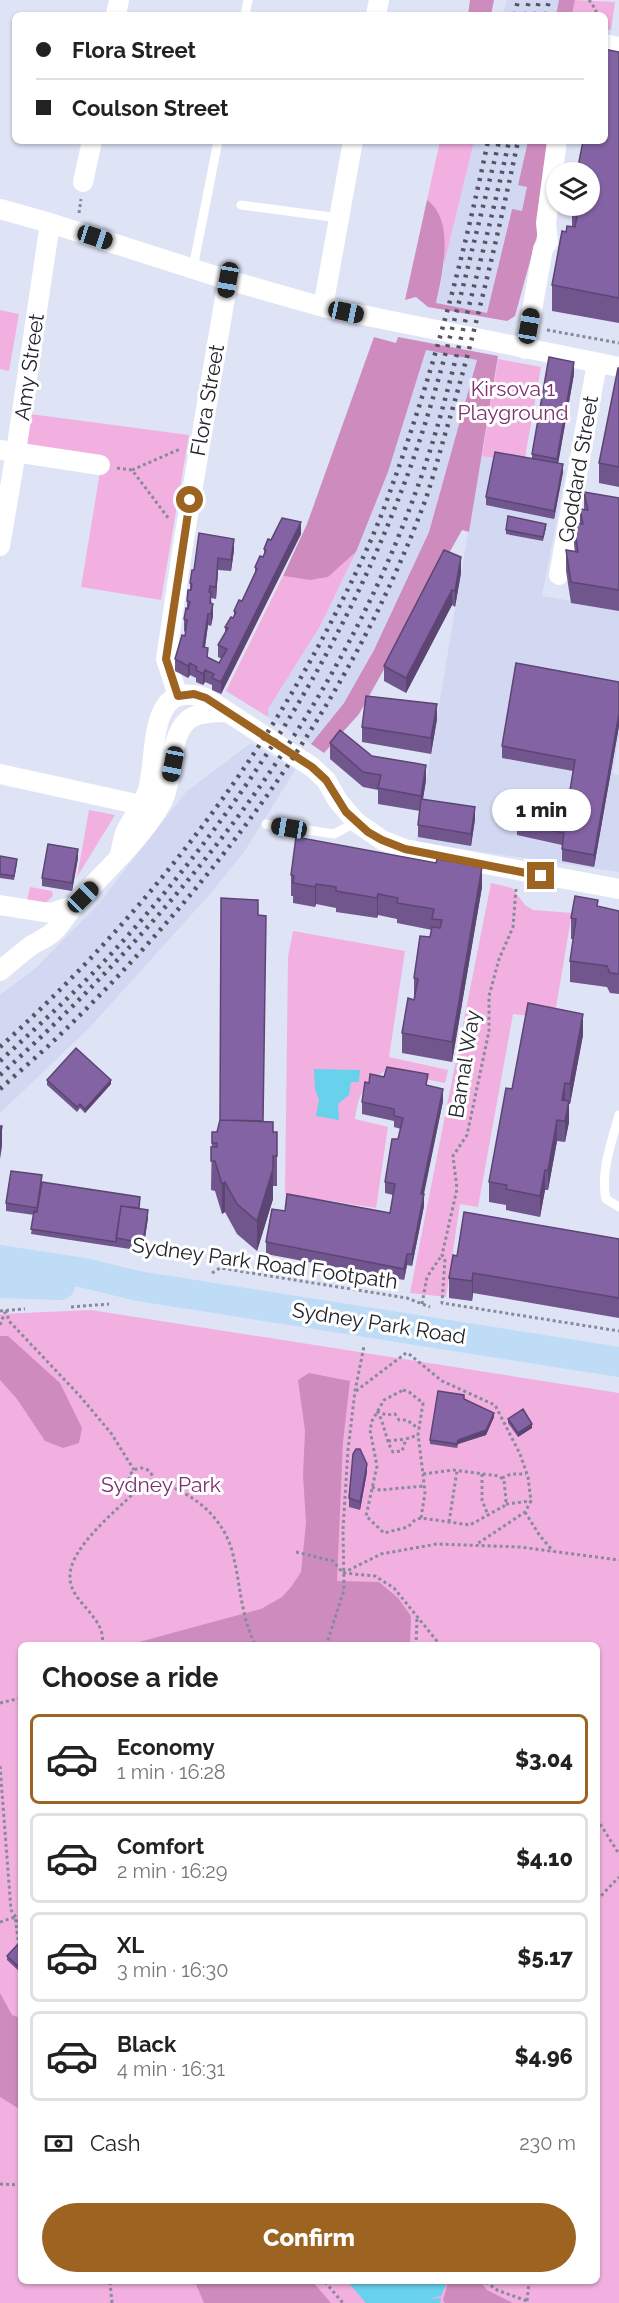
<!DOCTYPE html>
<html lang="en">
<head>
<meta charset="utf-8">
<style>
	:root { --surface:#fff; --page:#f2f2f2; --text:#222; --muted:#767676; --line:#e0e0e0; --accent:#9c6321 }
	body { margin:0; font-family:Raleway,sans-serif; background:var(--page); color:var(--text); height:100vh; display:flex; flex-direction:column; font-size:22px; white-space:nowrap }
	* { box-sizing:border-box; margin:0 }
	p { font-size:20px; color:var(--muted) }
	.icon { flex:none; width:33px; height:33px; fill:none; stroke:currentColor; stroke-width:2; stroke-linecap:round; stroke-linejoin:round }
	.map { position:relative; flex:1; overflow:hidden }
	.side { position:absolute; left:18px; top:1642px; width:582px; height:642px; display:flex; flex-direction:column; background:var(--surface); border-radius:9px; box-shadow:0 2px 4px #0004 }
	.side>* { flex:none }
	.guide { position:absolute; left:12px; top:12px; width:596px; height:132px; border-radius:9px; box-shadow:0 2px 4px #0004; display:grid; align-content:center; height:132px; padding:0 24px; background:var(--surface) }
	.buttons { position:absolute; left:546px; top:162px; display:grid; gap:12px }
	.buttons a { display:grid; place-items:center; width:54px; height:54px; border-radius:50%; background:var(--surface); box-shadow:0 2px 4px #0004; font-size:30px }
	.end { position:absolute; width:27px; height:27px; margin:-14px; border:8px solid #9c6321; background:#fff; box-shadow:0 0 0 3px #fff }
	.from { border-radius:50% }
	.bubble { position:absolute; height:42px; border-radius:21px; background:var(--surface); box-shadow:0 2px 4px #0004; font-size:20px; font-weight:800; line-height:42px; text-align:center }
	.car { position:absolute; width:18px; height:36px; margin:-18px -9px; border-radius:8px; box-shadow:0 0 4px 2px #0007; background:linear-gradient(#222 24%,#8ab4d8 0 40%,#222 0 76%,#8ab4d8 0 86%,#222 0) }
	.guide b { display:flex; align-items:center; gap:21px; height:57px; font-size:22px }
	.guide b+b { border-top:2px solid var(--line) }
	.guide i { width:15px; height:15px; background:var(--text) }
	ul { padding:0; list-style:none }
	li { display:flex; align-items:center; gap:18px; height:90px; margin:0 12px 9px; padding:0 12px; border:3px solid var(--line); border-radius:9px }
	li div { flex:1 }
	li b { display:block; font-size:22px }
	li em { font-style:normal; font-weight:800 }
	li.active { border-color:var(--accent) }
	li>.icon { width:54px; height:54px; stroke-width:1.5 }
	h2 { padding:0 24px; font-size:27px; line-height:72px }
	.pay { display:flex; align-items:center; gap:15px; height:66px; padding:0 24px; font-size:22px }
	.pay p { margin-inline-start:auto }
	.button { display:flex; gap:12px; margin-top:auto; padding:12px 24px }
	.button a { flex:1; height:69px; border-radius:36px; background:var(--accent); color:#fff; font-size:24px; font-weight:800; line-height:69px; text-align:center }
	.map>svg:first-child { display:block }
	.built { fill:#d2d7f2 }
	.green { fill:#f2b0e1; fill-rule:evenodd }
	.forest { fill:#ce8cbe }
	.water { fill:#68d1ec }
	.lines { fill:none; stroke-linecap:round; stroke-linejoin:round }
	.path { stroke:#878b98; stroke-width:3; stroke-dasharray:3 3; stroke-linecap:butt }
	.lane { stroke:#fff; stroke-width:9 }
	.street { stroke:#fff; stroke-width:20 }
	.primary { stroke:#bfdcf7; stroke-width:30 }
	.rail { stroke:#545661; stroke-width:4.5; stroke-dasharray:3 6; stroke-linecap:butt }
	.wall { fill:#71558d }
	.shaded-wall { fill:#5c4573 }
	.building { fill:#8363a4; stroke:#5c4573; stroke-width:1.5 }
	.route { stroke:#9c6321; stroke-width:8 }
	.labels { text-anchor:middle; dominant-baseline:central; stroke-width:6; stroke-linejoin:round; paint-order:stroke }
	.street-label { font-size:21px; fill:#22242b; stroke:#fff }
	.park-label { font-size:21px; fill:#7c2e6d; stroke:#fff }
</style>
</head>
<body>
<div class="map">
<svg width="619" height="2303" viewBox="0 0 619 2303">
	<rect width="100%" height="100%" fill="#dee3f6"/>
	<!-- built -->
	<path class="built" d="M 507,0 L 559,0 L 556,15 L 503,15 Z
		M 474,141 L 528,141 L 518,184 L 528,187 L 522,212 L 511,210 L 487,314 L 435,303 Z
		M 426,350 L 477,360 L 429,532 L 374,650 L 344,703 L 311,744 L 268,717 L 268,709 L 319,628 L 356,552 L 388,472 Z
		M 481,456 L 566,470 L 542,596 L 619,609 L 619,736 L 613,773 L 619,775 L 619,872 L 416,842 Z
		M 251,743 L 295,770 L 244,852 L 210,894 L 90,1027 L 0,1113 L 0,995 L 37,967 L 99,903 L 186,792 Z"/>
	<!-- green -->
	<path class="green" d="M 575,0 L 615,2 L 611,30 L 605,29 L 604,15 L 572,15 Z
		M 440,141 L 474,141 L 444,265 C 444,242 448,214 427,200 Z
		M 0,310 L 19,314 L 9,371 L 0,369 Z
		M 498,359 L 541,367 L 524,463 L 482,456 Z
		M 30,414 L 189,435 L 161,600 L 81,587 L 102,460 L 25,447 Z
		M 356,552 L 319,628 L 268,709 L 268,717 L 226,691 L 283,576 C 326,583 325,580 356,552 Z
		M 89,810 L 115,815 L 77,877 Z
		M 491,883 L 512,888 L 525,905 L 533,910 L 572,913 L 554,1019 L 513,1014 L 478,1207 L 460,1204 L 446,1297 L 410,1293 Z
		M 30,887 L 52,891 L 53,896 L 42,906 L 27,900 Z
		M 293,931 L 405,951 L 389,1057 L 448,1070 L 445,1083 L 385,1071 C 363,1088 359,1091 355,1119 L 388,1127 L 376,1208 L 285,1194 L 288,957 Z
		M 91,1310 L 619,1393 L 619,2303 L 0,2303 L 0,1314 ZM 21,1646 L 597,1646 L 597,2282 L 21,2282 Z"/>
	<!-- forest -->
	<path class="forest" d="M 470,0 L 494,0 L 491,15 L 468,15 Z
		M 559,0 L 575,0 L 572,15 L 556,15 Z
		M 528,141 L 549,141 L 538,232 L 515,316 L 507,321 L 428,307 L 416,297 L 405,300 L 427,200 C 456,220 442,274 436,303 L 487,313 L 512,209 L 522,211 L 527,187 L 518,185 Z
		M 374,337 L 396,343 L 398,337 L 498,356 L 469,532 L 462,530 L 359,714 L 324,753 L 311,744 L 344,703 L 374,650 L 429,532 L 477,360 L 426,350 L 388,472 L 356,552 L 328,577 L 310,580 L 283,576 L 307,524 Z
		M 0,1336 L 8,1336 L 60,1383 L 82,1428 L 79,1443 L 63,1448 L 45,1441 L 17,1399 L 0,1380 Z
		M 309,1373 L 350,1381 L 343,1442 L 337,1581 L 379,1582 L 398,1598 L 411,1616 L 410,1645 L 128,1645 L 261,1609 L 282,1597 L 291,1587 L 301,1572 L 306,1523 L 303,1475 L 305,1431 L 298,1380 Z
		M 0,1993 L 12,2015 L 21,2018 L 21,2110 L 0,2097 Z
		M 195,2282 L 313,2282 L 331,2303 L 204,2303 Z
		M 448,2282 L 481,2282 L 487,2290 L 513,2303 L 445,2303 L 443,2300 Z"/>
	<!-- water -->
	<path class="water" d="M 314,1069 L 360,1070 L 359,1082 L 351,1082 L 349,1095 L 338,1104 L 339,1120 L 316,1116 L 319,1100 L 315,1089 Z
		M 348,2282 L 447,2282 L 441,2296 L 429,2299 L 441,2298 L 440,2303 L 366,2303 Z"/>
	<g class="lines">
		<!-- path -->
		<path class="path" d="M 589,0 L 596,10 L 595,15
			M 79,213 L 81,199
			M 547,330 L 619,343
			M 117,468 L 132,470 L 169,519
			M 132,470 L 180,449
			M 516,889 L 513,927 L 499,959 L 489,996 L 489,1031 L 467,1135 L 453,1156 L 457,1189 L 442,1255 L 445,1259 L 442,1303 L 619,1331
			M 212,1273 L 220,1268 L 407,1298 L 430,1307
			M 422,1304 L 427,1277 L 442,1255
			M 71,1307 L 109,1304
			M 6,1310 L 9,1321 L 79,1395 L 111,1433 L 134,1470
			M 0,1311 L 25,1309
			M 0,1325 L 5,1312
			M 409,1354 L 442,1381 L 495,1405 L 520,1454 L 528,1477 L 531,1501 L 525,1512 L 477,1544
			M 403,1390 L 409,1392 L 423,1403 L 418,1435 L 423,1474 L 453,1470 L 499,1476 L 504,1480 L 506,1500 L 504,1506 L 470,1525 L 421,1518 L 415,1520 L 408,1527 L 384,1533 L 366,1516 L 377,1466 L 370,1430 L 372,1421 L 384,1400 Z
			M 356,1391 L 406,1353
			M 377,1411 C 385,1424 385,1439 393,1452 L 402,1451 L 406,1439 L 418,1435
			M 377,1411 L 386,1415 L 395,1414 L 399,1420 L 407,1420 L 419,1429
			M 388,1441 L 406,1439
			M129 1480a12 12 0 1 1 24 0a12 12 0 1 1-24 0Z
			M 482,1474 L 482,1500 L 488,1515
			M 502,1478 L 511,1474 L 526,1474
			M 152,1481 C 188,1489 222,1514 232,1551 C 241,1583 240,1616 256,1646
			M 372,1487 L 380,1490 L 424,1486
			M 506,1504 L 531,1501
			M 525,1512 L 540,1536 L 553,1551
			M 421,1518 L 425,1493 L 423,1474
			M 449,1522 L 457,1471
			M 296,1552 L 333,1561 L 343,1573 L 375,1576 L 394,1588 L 441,1646
			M 343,1573 L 381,1554 L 437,1544 L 520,1547 L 619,1560
			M 102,1646 C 105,1630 96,1620 87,1609 C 79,1600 70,1590 70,1577 C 69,1548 116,1511 136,1491
			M 326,1646 L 344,1590 L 343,1529 L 348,1450 L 355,1391 L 364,1346
			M 416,1646 L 417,1617
			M 0,1703 L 21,1698
			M 0,1766 L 11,1910 L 21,1925
			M 597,1819 L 619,1854
			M 597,1900 L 619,1877
			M 0,1922 L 15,1917 L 19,1946
			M 0,2184 L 21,2185
			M 110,2282 L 112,2303
			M 325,2282 L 343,2303
			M 486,2282 L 497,2290 L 527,2301
			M 527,2301 L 529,2282"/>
		<!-- lane -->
		<path class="lane" d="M 245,15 L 248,0
			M 241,205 L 339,218
			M 193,268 L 218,141
			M 266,824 L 334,834 L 356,822
			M 619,1115 C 612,1141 600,1172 606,1199 L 619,1207"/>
		<!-- street -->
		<path class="street" d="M 116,15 L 119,0
			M 376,15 L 379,0
			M 604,44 L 619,47
			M 83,182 L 92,141
			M 0,209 L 50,223 L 228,280 L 323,307 L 619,367
			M 323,307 L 353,141
			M 525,349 L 543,249 L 548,242 L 546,223 L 557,141
			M 0,450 L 100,465
			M 0,546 L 16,452 L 50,223
			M 559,575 L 597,363
			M 178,696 L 166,659 L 184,539 L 228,280
			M 0,774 L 141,805
			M 120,854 C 122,846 123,838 126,831 C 133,817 143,805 148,790 C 158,754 146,678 206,698 L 312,767 L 326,780 L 338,801 L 356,822 L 382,840 L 405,849 L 619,889
			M 0,905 L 50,913 L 73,906
			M 0,971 C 11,962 21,953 32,945 C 39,941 46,938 52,933 C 62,925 66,914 75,905 C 103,872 139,842 161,804 C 174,781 168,740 186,722 C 195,712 212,713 225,712"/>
		<!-- primary -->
		<path class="primary" d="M 0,1260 L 85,1273 L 138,1286 L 619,1362
			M 0,1283 L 60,1285"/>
		<!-- rail -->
		<path class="rail" d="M 515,15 L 518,0
			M 526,15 L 529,0
			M 536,15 L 539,0
			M 546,15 L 549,0
			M 0,1047 C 132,927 244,788 327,630 C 351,584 375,536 392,486 C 432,376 464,256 488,141
			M 0,1061 C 38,1026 77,991 112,953 C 235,819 336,662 401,492 C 429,421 448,345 467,271 C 477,228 489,185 499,141
			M 0,1075 C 178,914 332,722 415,494 C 438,433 453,369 469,306 C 483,251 497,196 509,141
			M 0,1089 C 22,1069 45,1050 66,1029 C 219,879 350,703 425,501 C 434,475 441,447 449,421 C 476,329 498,235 518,141"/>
	</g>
	<!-- wall -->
	<path class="wall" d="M 619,52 L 619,323 L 552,311 L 552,285 L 572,227 L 572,206 L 590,206 Z
		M 619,368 L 619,487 L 599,483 L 599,463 Z
		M 574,374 L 558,463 L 563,472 L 554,519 L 486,505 L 486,497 L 532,458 L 532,454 Z
		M 584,492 L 619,498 L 619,611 L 571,603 L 566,571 L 566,550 L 575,552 L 574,544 L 574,523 L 580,524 L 580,509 L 584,509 Z
		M 546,528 L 543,541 L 506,534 L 506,530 Z
		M 301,534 L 221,694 L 212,690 L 212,685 L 205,682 L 203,685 L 196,682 L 196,678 L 190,675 L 188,678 L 175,671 L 175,659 L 185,636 L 185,632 L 184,631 L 184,619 L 187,609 L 187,601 L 190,590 L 190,583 L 194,570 L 234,550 L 231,571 L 218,570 L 216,599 L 211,598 L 213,616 L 211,626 L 208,625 L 205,648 L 208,658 L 219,663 L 222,659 L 218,657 L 218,645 L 225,633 L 225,627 L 234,618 L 234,611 L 242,601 L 255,574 L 255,567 L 264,555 L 264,549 L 271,540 Z
		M 461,573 L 455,607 L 452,605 L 406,693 L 384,681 L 384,666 Z
		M 619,682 L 619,726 L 594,867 L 562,861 L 562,845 L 517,835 L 517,823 L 566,814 L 573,771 L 502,758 L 502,746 Z
		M 437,719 L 431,754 L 362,742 L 362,727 Z
		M 330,743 L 372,756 L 426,780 L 423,799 L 475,819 L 471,846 L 418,837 L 418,825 L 420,811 L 378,804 L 378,790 L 363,787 L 330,759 Z
		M 0,856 L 17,863 L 14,880 L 0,878 Z
		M 78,858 L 72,891 L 42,886 L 42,878 Z
		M 291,875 L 482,887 L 452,1062 L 402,1053 L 402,1033 L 414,1000 L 414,978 L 430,937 L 432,930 L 397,923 L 397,919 L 378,915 L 377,918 L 336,912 L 336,908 L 316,904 L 315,907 L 293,903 L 293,896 L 291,896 Z
		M 598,906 L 619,911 L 619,994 L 610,993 L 607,987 L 570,982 L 570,961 L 573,939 L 571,939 L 571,918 Z
		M 583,1035 L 570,1104 L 569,1104 L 569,1122 L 565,1142 L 557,1141 L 548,1190 L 545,1190 L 540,1217 L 506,1210 L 506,1205 L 489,1202 L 489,1182 L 512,1089 Z
		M 47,1080 L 111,1084 L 85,1113 L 80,1108 L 77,1112 L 47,1085 Z
		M 428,1086 L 443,1101 L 424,1194 L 424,1206 L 412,1266 L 407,1265 L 404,1280 L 266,1254 L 266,1242 L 285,1211 L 390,1213 L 393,1195 L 385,1193 L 385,1182 L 401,1129 L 394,1127 L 394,1121 L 362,1114 L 362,1102 Z
		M 220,1120 L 263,1121 L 273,1132 L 277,1132 L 277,1186 L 273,1186 L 273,1199 L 257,1251 L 237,1234 L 225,1212 L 222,1214 L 215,1191 L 211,1190 L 212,1132 L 217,1132 Z
		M 42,1182 L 140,1201 L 139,1208 L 148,1218 L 143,1251 L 31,1234 L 34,1215 L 6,1211 L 6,1203 Z
		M 619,1239 L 619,1318 L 473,1293 L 472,1301 L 449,1298 L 449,1278 Z
		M 464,1399 L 494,1417 L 486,1435 L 458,1444 L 457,1448 L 430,1444 L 430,1440 Z
		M 508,1419 L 532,1428 L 518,1437 L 508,1423 Z
		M 367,1472 L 360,1510 L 349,1507 L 349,1498 Z
		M 21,1941 L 21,1973 L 7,1960 L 7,1956 Z"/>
	<!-- shaded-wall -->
	<path class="shaded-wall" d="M 574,362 L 574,374 L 557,470 L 557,459 Z
		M 563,464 L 563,472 L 554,519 L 554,511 Z
		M 301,522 L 301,534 L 221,694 L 221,682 Z
		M 234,539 L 234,550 L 231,571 L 231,560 Z
		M 461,557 L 461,573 L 455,607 L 455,591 Z
		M 218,558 L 218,570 L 216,599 L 216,587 Z
		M 452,590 L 452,605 L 406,693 L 406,678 Z
		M 213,604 L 213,616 L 211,626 L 211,614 Z
		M 208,614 L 208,625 L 203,659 L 203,647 Z
		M 190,663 L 190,675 L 188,678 L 188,666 Z
		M 205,670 L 205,682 L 203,685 L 203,674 Z
		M 437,704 L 437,719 L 431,754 L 431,738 Z
		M 619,714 L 619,726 L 594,867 L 594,855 Z
		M 426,765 L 426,780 L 421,811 L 421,796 Z
		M 475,807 L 475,819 L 471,846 L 471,834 Z
		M 78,849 L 78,858 L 72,891 L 72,883 Z
		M 482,867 L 482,887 L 452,1062 L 452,1042 Z
		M 316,884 L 316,904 L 315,907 L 315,887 Z
		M 378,894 L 378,915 L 377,918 L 377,898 Z
		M 583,1014 L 583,1035 L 570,1104 L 570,1084 Z
		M 111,1080 L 111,1084 L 85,1113 L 85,1109 Z
		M 565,1083 L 565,1103 L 562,1100 Z
		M 443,1089 L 443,1101 L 421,1206 L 421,1194 Z
		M 569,1101 L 569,1122 L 565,1142 L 565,1121 Z
		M 557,1120 L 557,1141 L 548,1190 L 548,1170 Z
		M 2,1126 L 2,1146 L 0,1159 L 0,1138 Z
		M 273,1169 L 273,1199 L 257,1251 L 257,1221 Z
		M 545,1170 L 545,1190 L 540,1217 L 540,1196 Z
		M 225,1182 L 225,1212 L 222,1214 L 222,1184 Z
		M 424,1194 L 424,1206 L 412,1266 L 412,1254 Z
		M 148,1210 L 148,1218 L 143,1251 L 143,1243 Z
		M 407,1254 L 407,1265 L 404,1280 L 404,1269 Z
		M 473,1273 L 473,1293 L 472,1301 L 472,1281 Z
		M 494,1413 L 494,1417 L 486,1435 L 458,1444 L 457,1448 L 458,1440 Z
		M 532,1424 L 532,1428 L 518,1437 L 518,1433 Z
		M 367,1464 L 367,1472 L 360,1510 L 360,1502 Z"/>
	<!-- building -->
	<path class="building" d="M 604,49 L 619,52 L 619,298 L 552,285 L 562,231 L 566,232 L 567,226 L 575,227 L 579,206 L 590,206 L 590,172 L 577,172 L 583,141 L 604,141 Z
		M 549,357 L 574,362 L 557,459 L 532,454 Z
		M 618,368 L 619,368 L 619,467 L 599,463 Z
		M 495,452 L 563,464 L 554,511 L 486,497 Z
		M 584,492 L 619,498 L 619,590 L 571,582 L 566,550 L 578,552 L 574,523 L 583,524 L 580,509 L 588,510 Z
		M 508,516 L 546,524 L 543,537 L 506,530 Z
		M 282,518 L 301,522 L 221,682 L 212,678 L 214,674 L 205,670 L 203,674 L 196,670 L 197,667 L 190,663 L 188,666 L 175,659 L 182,635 L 185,636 L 187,620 L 184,619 L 186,608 L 188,609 L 190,602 L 187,601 L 188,590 L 191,590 L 192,584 L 190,583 L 192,570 L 194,570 L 199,533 L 234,539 L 231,560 L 218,558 L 216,587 L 210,586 L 209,592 L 211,592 L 210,603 L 213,604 L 211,614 L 208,614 L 203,647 L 208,648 L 207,657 L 219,663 L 227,649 L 218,645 L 228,628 L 225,627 L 231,617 L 233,618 L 236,612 L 234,611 L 239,600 L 242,601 L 257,569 L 255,567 L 260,556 L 263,557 L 266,550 L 264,549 L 268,539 L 271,540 Z
		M 444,550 L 461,557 L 455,591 L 452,590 L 406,678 L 384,666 Z
		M 516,663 L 619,682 L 619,714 L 594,855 L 562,849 L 564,833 L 517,823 L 520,808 L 566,814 L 575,760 L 502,746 Z
		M 366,696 L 437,704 L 431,738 L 362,727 Z
		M 340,730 L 372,756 L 426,765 L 421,796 L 378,788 L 381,775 L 363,772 L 330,743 Z
		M 421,799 L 475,807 L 471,834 L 418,825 Z
		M 296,837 L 436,863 L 437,859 L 482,867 L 452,1042 L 402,1033 L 408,998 L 414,1000 L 418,979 L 414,978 L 420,936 L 430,937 L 432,927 L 440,928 L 442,920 L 432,919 L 434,909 L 397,903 L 398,898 L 378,894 L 377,898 L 336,891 L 336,887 L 316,884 L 315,887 L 293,883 L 294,876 L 291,875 Z
		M 48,844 L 78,849 L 72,883 L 42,878 Z
		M 0,856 L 17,859 L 14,876 L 0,874 Z
		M 575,896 L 598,900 L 597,906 L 619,911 L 619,974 L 610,973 L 607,966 L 570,961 L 576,919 L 571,918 Z
		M 221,898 L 258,900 L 258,915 L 266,916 L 263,1121 L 220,1120 Z
		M 528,1003 L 583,1014 L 570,1084 L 565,1083 L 562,1100 L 569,1101 L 565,1121 L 557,1120 L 548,1170 L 545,1170 L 540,1196 L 506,1189 L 507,1185 L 489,1182 L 506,1088 L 512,1089 Z
		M 76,1048 L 111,1080 L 85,1109 L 80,1104 L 77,1107 L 47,1080 Z
		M 387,1067 L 428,1074 L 426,1085 L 443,1089 L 421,1194 L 424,1194 L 412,1254 L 407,1254 L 404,1269 L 266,1242 L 272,1209 L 285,1211 L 287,1194 L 390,1213 L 395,1184 L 385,1182 L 392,1139 L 398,1139 L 403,1118 L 394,1116 L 394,1109 L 362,1102 L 365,1082 L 369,1083 L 370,1074 L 384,1077 Z
		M 220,1120 L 273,1122 L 273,1132 L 277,1132 L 277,1156 L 273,1156 L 273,1169 L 257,1221 L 237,1204 L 225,1182 L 222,1184 L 215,1161 L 211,1161 L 211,1147 L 217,1147 L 217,1143 L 212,1143 L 212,1132 L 217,1132 Z
		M 0,1126 L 2,1126 L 0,1138 Z
		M 11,1171 L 42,1175 L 37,1208 L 6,1203 Z
		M 42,1182 L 140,1197 L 139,1208 L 121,1206 L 116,1242 L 31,1229 L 34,1211 L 37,1212 Z
		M 121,1206 L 148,1210 L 143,1243 L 116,1238 Z
		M 464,1212 L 619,1239 L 619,1298 L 473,1273 L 472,1281 L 449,1278 L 453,1255 L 457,1256 Z
		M 438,1391 L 464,1395 L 464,1399 L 494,1413 L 486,1430 L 458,1440 L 457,1444 L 430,1440 Z
		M 523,1409 L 532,1424 L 518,1433 L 508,1419 Z
		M 356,1449 L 360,1449 L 367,1464 L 360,1502 L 349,1498 L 353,1454 Z
		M 21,1941 L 21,1969 L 7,1956 Z"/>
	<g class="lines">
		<!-- route -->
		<path class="route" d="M 190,500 L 166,659 L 178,696 L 194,694 L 206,698 L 312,767 L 326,780 L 346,812 L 368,832 L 382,840 L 405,849 L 541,876"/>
	</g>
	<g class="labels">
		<!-- street labels -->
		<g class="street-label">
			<text transform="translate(29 367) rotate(-82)">Amy Street</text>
			<text transform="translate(207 400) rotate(-80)">Flora Street</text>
			<text transform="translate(578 469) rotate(-80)">Goddard Street</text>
			<text transform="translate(464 1064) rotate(-81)">Bamal Way</text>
			<text transform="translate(265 1263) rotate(8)">Sydney Park Road Footpath</text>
			<text transform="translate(379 1323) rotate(9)">Sydney Park Road</text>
		</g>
		<!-- park labels -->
		<g class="park-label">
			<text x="513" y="388">Kirsova 1<tspan x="513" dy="24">Playground</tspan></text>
			<text x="161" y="1484">Sydney Park</text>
		</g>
	</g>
</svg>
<div class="buttons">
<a><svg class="icon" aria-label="layers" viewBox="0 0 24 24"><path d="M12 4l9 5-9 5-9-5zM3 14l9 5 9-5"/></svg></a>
</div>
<i class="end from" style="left:190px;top:500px"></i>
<i class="end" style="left:541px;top:876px"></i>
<div class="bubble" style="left:492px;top:789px;width:99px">1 min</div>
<i class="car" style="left:95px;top:237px;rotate:108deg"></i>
<i class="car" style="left:228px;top:280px;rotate:190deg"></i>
<i class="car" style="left:346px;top:312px;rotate:102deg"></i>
<i class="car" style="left:529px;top:326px;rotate:10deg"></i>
<i class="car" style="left:173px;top:764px;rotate:191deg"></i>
<i class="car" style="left:289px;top:828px;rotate:279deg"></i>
<i class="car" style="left:83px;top:897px;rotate:45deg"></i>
<div class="guide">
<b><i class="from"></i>Flora Street</b>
<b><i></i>Coulson Street</b>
</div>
<section class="side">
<h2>Choose a ride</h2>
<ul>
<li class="active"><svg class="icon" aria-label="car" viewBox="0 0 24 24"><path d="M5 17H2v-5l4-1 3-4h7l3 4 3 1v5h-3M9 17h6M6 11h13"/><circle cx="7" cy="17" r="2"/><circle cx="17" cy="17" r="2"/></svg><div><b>Economy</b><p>1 min · 16:28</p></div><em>$3.04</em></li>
<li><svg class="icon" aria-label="car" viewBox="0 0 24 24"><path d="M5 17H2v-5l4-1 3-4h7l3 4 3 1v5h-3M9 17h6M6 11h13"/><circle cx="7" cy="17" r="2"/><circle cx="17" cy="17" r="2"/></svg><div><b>Comfort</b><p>2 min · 16:29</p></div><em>$4.10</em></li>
<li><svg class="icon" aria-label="car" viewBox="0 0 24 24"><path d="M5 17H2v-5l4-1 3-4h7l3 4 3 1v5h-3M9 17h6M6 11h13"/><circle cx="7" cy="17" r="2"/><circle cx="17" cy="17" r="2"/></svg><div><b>XL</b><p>3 min · 16:30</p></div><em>$5.17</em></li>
<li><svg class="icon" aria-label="car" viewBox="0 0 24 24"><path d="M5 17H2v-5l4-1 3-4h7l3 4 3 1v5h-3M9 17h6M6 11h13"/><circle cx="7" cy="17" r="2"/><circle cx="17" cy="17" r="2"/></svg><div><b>Black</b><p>4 min · 16:31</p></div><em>$4.96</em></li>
</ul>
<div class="pay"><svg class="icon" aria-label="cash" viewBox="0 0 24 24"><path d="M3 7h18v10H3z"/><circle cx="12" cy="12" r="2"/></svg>Cash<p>230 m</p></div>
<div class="button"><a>Confirm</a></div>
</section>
</div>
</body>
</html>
